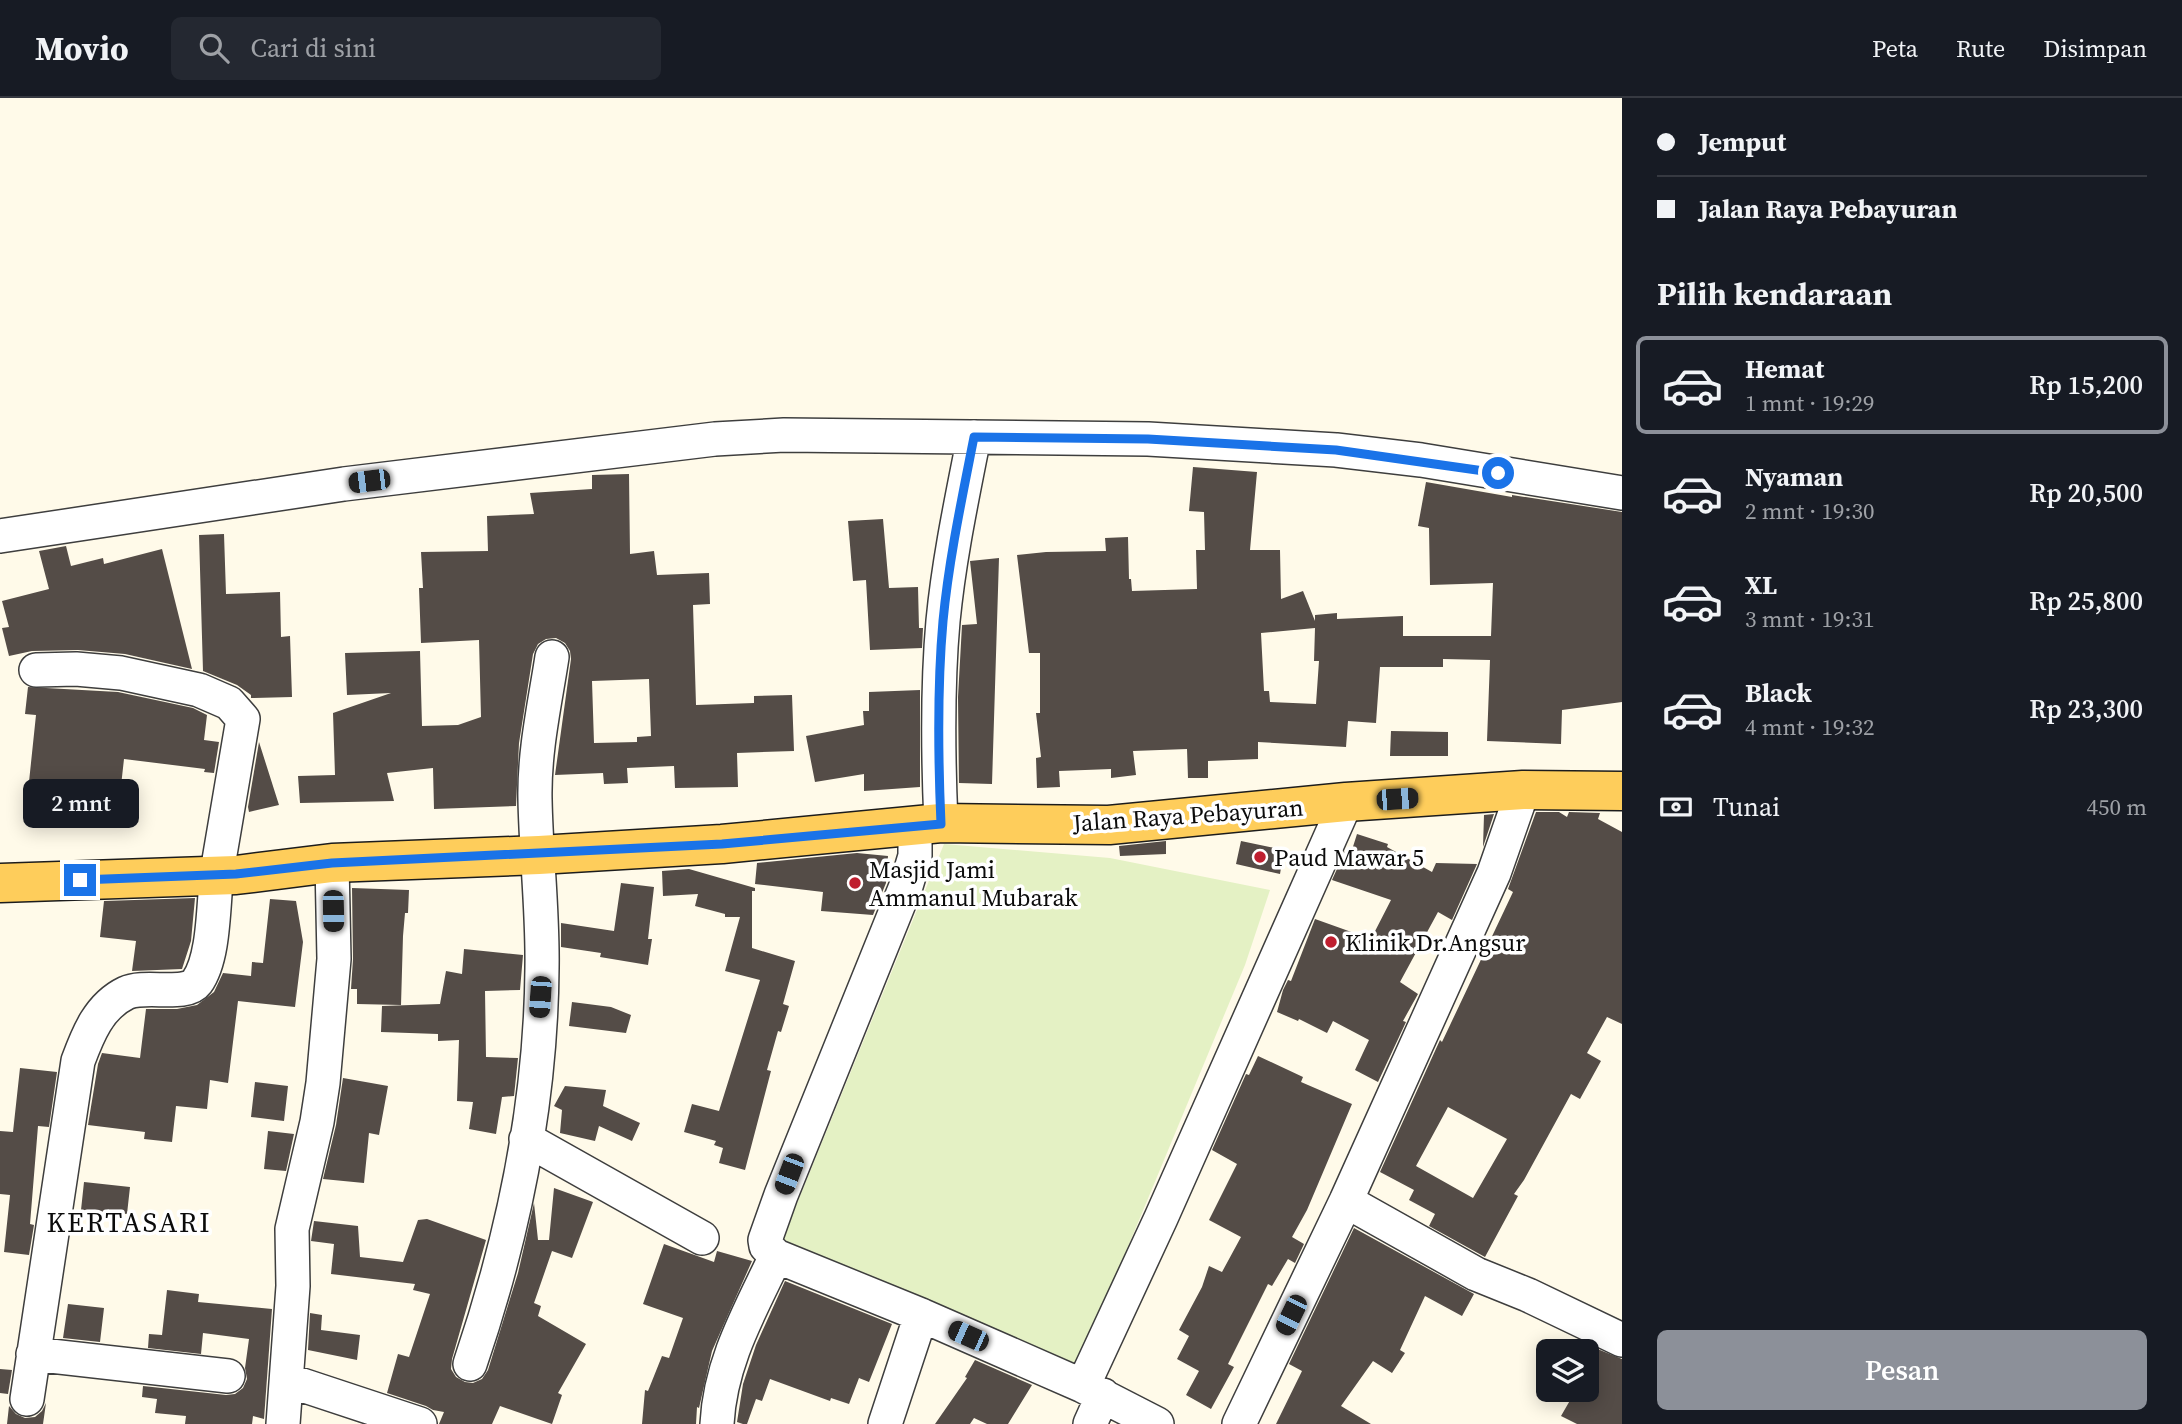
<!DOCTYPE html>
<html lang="id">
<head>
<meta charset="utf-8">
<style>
	:root { --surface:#171b24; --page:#242831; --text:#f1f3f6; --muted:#9ea1a6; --line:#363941; --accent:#8c9099 }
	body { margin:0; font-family:"Source Serif 4",serif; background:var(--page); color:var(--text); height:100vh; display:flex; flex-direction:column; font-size:26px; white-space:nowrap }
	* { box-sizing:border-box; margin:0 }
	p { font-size:23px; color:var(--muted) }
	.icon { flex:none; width:38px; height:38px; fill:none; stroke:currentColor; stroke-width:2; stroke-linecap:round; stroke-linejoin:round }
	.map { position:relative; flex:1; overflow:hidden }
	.panel { display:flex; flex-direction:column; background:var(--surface); width:560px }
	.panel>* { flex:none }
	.banner { display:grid; align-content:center; height:154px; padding:0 35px; background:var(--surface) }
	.fabs { position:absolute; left:1536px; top:1241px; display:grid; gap:14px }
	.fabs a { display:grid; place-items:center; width:63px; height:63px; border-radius:10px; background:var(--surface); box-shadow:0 4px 18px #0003; font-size:35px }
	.end { position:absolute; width:32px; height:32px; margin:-16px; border:9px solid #1a73e8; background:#fff; box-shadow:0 0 0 4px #fff }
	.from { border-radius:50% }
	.bubble { position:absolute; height:49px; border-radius:10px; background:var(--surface); box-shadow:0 4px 18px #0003; font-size:23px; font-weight:600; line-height:49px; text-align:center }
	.car { position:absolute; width:21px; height:42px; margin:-21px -10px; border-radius:9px; box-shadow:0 0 5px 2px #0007; background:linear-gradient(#222 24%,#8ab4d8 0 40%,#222 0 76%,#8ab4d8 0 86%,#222 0) }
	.banner b { display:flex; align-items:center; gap:24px; height:66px; font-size:26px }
	.banner b+b { border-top:2px solid var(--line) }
	.banner i { width:18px; height:18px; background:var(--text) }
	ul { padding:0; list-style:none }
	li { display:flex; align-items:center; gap:21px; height:98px; margin:0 14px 10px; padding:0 21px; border:4px solid transparent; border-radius:10px }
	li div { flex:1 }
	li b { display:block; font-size:26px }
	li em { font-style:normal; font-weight:600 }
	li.selected { border-color:var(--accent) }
	li>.icon { width:63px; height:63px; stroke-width:1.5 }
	h2 { padding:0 35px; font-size:32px; line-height:84px }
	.pay { display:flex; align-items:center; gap:18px; height:77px; padding:0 35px; font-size:26px }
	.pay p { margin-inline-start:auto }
	.primary-button { display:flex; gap:14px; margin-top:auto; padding:14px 35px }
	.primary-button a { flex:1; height:80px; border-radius:10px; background:var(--accent); color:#fff; font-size:28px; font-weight:600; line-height:80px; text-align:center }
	header { display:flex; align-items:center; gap:42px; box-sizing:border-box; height:98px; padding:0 35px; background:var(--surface); border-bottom:2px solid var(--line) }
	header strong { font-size:33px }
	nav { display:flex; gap:38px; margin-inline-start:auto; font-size:24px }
	.search { width:490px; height:63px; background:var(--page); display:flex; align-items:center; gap:18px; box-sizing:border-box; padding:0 24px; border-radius:10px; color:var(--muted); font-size:26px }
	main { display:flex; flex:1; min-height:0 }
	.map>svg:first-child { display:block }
	.pitch { fill:#e4f1c4 }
	.building { fill:#544c47; fill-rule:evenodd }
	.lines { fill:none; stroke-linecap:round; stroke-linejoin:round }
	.minor-casing { stroke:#3e3e3e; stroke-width:36 }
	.major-casing { stroke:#1c1c1c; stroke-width:41 }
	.minor { stroke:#fff; stroke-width:33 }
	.major { stroke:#fecd5b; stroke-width:38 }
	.route { stroke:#1a73e8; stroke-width:9 }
	.poi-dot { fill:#bf1f2f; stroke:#fff; stroke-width:2.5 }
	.labels { text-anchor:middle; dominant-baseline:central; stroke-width:7; stroke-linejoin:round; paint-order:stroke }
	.street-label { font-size:24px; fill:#0b0b0b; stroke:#fff }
	.poi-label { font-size:24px; fill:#0b0b0b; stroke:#fff; text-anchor:start }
	.quarter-label { font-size:28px; letter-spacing:2px; fill:#0b0b0b; stroke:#fff }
</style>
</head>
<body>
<header>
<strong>Movio</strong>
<div class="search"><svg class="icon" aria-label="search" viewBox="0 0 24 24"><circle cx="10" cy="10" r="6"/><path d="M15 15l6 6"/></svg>Cari di sini</div>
<nav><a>Peta</a><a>Rute</a><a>Disimpan</a></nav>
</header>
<main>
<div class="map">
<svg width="1622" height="1326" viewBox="0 0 1622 1326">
	<rect width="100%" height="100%" fill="#fffae9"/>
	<!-- pitch -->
	<path class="pitch" d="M 944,746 L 1110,760 L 1270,792 L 1245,867 L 1078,1269 L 782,1142 Z"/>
	<!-- building -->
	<path class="building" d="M 1193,369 L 1257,374 L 1250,452 L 1280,452 L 1281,501 L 1303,493 L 1315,523 L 1315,517 L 1337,515 L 1337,521 L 1403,518 L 1403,538 L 1491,538 L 1493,485 L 1430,487 L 1429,430 L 1418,428 L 1426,384 L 1512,399 L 1512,397 L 1622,414 L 1622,604 L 1562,612 L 1561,646 L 1487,643 L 1490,562 L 1443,561 L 1443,569 L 1380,569 L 1376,625 L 1348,623 L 1346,649 L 1258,644 L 1258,661 L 1208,663 L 1208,680 L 1188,680 L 1187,651 L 1133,653 L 1136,677 L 1111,680 L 1111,671 L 1059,673 L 1060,689 L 1037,690 L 1036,660 L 1041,659 L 1036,615 L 1040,615 L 1040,555 L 1029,555 L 1017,457 L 1046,454 L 1106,453 L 1105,440 L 1128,439 L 1129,481 L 1131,481 L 1132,493 L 1197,491 L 1196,452 L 1205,452 L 1204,414 L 1189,413 ZM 1315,530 L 1314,563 L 1319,563 L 1316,606 L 1270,604 L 1269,593 L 1264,593 L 1261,535 Z
		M 629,376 L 630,456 L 654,453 L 657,477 L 709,475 L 710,506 L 693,507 L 696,607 L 754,605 L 754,598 L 792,597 L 794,653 L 737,655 L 738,689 L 675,690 L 674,668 L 627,670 L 628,685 L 604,686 L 603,675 L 555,677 L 571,561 L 570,553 L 565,545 L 556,540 L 546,541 L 538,546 L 533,556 L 519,645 L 516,708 L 434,711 L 433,670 L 387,675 L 394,703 L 300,705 L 298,678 L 335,677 L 333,615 L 391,595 L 347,597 L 345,555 L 420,553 L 422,628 L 458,627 L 481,619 L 479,542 L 421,545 L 419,490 L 423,490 L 421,454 L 488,453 L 487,418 L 534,416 L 530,395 L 592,391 L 592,377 ZM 649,581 L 651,638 L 637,639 L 637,644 L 594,645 L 592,583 Z
		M 883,421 L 889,490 L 918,489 L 919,530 L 923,530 L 922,550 L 870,552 L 866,482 L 853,483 L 848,423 Z
		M 224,436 L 226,496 L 280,494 L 281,539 L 290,538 L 292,599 L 251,600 L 251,597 L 237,587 L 203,573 L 199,437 Z
		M 66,448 L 71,468 L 103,460 L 104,466 L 162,451 L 192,571 L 125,556 L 78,552 L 32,553 L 9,558 L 2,530 L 9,529 L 2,503 L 49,491 L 39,453 Z
		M 999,460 L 992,686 L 959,685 L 959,688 L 958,599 L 962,527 L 977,526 L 970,463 Z
		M 28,589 L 118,594 L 193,610 L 207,617 L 204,642 L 219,644 L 214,675 L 204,674 L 205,671 L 124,661 L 119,706 L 82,701 L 81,710 L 27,703 L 36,617 L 25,616 Z
		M 920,592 L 920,689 L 864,693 L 864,676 L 815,684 L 806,638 L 864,627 L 863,613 L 869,613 L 869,594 Z
		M 1391,633 L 1448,634 L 1448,658 L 1390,658 Z
		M 259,644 L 279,707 L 249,714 L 248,709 Z
		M 1536,714 L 1559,714 L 1567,719 L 1569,714 L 1600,715 L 1598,721 L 1622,734 L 1622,926 L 1607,919 L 1587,955 L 1601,963 L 1580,1001 L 1571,996 L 1524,1082 L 1514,1096 L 1518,1098 L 1485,1159 L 1429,1128 L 1435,1116 L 1409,1102 L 1414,1092 L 1380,1074 L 1440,942 L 1442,944 L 1513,794 L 1508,791 ZM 1448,1009 L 1507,1041 L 1473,1100 L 1416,1068 Z
		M 1494,716 L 1483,749 L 1484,717 Z
		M 1357,736 L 1388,746 L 1387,749 L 1432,774 L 1436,765 L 1477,766 L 1452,822 L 1438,814 L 1400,884 L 1418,896 L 1403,923 L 1406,924 L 1378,984 L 1355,972 L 1369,942 L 1333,923 L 1327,935 L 1299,921 L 1298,923 L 1277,914 L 1283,892 L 1288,882 L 1291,883 L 1315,821 L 1371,841 L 1391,802 L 1332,782 L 1345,753 L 1351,755 Z
		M 1166,743 L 1166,756 L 1120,758 L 1119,748 Z
		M 1241,743 L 1284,752 L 1280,776 L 1236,766 Z
		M 857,755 L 888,758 L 886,785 L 873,817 L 821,813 L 823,794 L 755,786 L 757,765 Z
		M 689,771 L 755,790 L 755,793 L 752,793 L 752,850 L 795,863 L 783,906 L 789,908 L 781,934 L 778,933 L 767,972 L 771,973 L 745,1072 L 719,1065 L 723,1050 L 714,1047 L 716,1043 L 684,1034 L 692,1006 L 719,1013 L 760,882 L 725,873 L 740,819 L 725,819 L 725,816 L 695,808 L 698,796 L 663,798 L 662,773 Z
		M 621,785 L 654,789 L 648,841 L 652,841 L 648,867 L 600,859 L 601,855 L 561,849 L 561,825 L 614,833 Z
		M 352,790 L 409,792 L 408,815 L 405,815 L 403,838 L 401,907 L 357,906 L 357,891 L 351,891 L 353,861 Z
		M 195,800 L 191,843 L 182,871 L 132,873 L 136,843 L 100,839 L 104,803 Z
		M 270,801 L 296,803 L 303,844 L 295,909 L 238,903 L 228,985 L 210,982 L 207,1011 L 176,1008 L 172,1044 L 144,1041 L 145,1034 L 88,1027 L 98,966 L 102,955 L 140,960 L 146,911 L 177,911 L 197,907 L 214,894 L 223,875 L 251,878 L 252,864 L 263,865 Z
		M 464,851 L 523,857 L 520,892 L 485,893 L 486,959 L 518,960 L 514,998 L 502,999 L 496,1036 L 469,1031 L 473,1004 L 457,1003 L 459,942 L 438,943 L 438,936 L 381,934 L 382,908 L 440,906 L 446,873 L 462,876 Z
		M 572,904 L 611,909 L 631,917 L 626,935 L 569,928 Z
		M 1258,958 L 1303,979 L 1301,984 L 1352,1006 L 1307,1112 L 1292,1139 L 1304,1146 L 1295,1165 L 1288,1161 L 1272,1188 L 1268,1186 L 1228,1266 L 1234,1269 L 1211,1311 L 1186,1297 L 1199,1273 L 1177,1261 L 1189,1238 L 1179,1232 L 1202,1189 L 1209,1168 L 1222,1174 L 1241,1139 L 1209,1122 L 1237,1066 L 1212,1052 L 1246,976 L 1249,977 Z
		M 20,970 L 57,974 L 49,1029 L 38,1028 L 30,1126 L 34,1127 L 29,1157 L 4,1154 L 10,1097 L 0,1096 L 0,1033 L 13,1034 Z
		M 343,980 L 388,988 L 379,1037 L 369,1035 L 364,1085 L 323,1081 L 336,1027 Z
		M 255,984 L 288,988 L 284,1023 L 251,1019 Z
		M 565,988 L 606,992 L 603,1008 L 640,1025 L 632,1043 L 599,1028 L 595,1043 L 560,1035 L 562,1012 L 554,1008 Z
		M 268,1033 L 294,1036 L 286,1073 L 264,1071 Z
		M 84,1084 L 130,1089 L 127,1116 L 81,1112 Z
		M 554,1090 L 593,1104 L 572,1160 L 552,1153 L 534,1205 L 541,1208 L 538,1218 L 586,1246 L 558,1295 L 562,1297 L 552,1326 L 500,1308 L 492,1326 L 439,1326 L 444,1314 L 433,1312 L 426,1308 L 387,1295 L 398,1256 L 409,1259 L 430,1196 L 413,1192 L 415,1186 L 331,1176 L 334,1146 L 311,1143 L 314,1123 L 358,1128 L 360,1159 L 403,1164 L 418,1122 L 427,1121 L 486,1142 L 452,1261 L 451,1271 L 456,1279 L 465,1284 L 473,1285 L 482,1281 L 488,1272 L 518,1175 L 534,1105 L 538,1142 L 549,1142 Z
		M 1354,1130 L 1474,1196 L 1462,1218 L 1425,1198 L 1400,1252 L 1405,1255 L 1392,1275 L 1373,1263 L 1341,1308 L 1371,1326 L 1276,1326 L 1302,1273 L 1289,1266 Z
		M 664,1146 L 714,1164 L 717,1153 L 752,1163 L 712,1253 L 699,1310 L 697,1309 L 696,1326 L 642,1326 L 645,1292 L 648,1293 L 662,1258 L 669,1260 L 683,1220 L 643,1206 Z
		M 785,1183 L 892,1226 L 869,1284 L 859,1280 L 849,1306 L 831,1300 L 830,1303 L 770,1281 L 762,1303 L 756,1301 L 747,1326 L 743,1326 L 737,1324 L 743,1286 L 756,1247 Z
		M 167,1192 L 199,1196 L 198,1204 L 272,1211 L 264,1321 L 253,1318 L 252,1326 L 185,1326 L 186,1318 L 155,1315 L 157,1301 L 142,1299 L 143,1288 L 226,1297 L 235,1296 L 243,1290 L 247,1281 L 245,1270 L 249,1241 L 203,1235 L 201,1256 L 148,1250 L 149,1236 L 162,1237 Z
		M 68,1206 L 104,1210 L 100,1244 L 63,1240 Z
		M 310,1215 L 322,1217 L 321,1232 L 360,1237 L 357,1262 L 308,1252 Z
		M 1595,1250 L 1622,1261 L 1622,1326 L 1577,1326 L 1561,1318 L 1576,1292 L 1587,1292 L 1587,1269 Z
		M 975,1262 L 1032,1287 L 1008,1326 L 987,1326 L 974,1320 L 970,1326 L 935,1326 L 967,1280 L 965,1279 Z
		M 0,1271 L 12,1272 L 8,1296 L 0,1295 Z
		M 46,1305 L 43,1326 L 7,1326 L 9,1308 L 16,1316 L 25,1320 L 35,1319 L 42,1313 Z"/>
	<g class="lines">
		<defs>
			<path id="minor" d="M 0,438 L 344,386 L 715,341 L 784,337 L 1148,341 L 1336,352 L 1421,362 L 1622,395
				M 941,725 C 938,658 937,590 943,523 C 949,461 962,400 974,339
				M 915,728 L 915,758 L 906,788 L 781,1097 L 765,1142 L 766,1148 L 776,1158 L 921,1217 L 1083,1288 L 1157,1326
				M 526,1041 L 702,1140
				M 1346,1103 L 1476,1176 L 1528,1197 L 1622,1242
				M 33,1256 L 228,1278
				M 470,1266 C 513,1140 541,1004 542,870 C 543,814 536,757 535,701 C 534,653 545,605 552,559
				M 287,1282 L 420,1326
				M 1083,1288 L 1161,1120 L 1346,704
				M 27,1301 L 78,963 C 88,936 99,908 126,895 C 145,886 186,899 197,884 C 215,859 213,804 217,774 C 226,723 234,672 243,621 L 229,605 L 199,592 L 121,575 L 76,571 L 36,572
				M 283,1326 L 293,1188 L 292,1131 L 317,1024 L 323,985 L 334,861 L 332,765
				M 717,1326 C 720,1264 750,1213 776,1158
				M 885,1326 L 921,1217
				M 1090,1326 L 1103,1297
				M 1239,1326 L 1346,1103 L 1494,775 L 1523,692"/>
			<path id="major" d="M 0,785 L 236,777 L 332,765 L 539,757 L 722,746 L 941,725 L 1109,727 L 1346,704 L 1523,692 L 1622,693"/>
		</defs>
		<!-- minor casing -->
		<use href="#minor" class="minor-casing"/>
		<!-- major casing -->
		<use href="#major" class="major-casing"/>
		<!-- minor -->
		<use href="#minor" class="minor"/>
		<!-- major -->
		<use href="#major" class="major"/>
	</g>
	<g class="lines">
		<!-- route -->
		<path class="route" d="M 80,782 L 236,776 L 332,765 L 722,746 L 941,726 C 938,658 937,590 943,523 C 949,461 962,400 974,339 L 1148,341 L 1336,352 L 1498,375"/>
	</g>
	<!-- markers -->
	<g class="poi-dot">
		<circle cx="1260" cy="759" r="7"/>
		<circle cx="855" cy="785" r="7"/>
		<circle cx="1331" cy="844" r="7"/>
	</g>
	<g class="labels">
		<!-- street labels -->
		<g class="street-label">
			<text transform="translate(1188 717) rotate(-4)">Jalan Raya Pebayuran</text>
		</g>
		<!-- poi labels -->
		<g class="poi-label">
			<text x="1274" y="759">Paud Mawar 5</text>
			<text x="869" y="771">Masjid Jami<tspan x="869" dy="28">Ammanul Mubarak</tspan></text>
			<text x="1345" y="844">Klinik Dr.Angsur</text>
		</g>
		<!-- quarter labels -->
		<g class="quarter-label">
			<text x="129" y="1124">KERTASARI</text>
		</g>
	</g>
</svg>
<div class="fabs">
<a><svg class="icon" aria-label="layers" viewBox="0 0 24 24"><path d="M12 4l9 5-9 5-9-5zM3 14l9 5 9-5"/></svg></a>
</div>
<i class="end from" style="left:1498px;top:375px"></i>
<i class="end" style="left:80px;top:782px"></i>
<div class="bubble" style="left:23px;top:681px;width:116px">2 mnt</div>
<i class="car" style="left:369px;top:383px;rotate:263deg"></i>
<i class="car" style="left:1397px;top:701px;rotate:86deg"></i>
<i class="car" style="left:333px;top:813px;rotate:179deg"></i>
<i class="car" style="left:540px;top:899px;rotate:184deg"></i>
<i class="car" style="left:789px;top:1076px;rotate:201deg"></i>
<i class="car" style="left:1291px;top:1217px;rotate:206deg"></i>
<i class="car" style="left:968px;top:1238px;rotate:294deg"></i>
</div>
<section class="panel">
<div class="banner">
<b><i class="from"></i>Jemput</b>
<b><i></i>Jalan Raya Pebayuran</b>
</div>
<h2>Pilih kendaraan</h2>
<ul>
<li class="selected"><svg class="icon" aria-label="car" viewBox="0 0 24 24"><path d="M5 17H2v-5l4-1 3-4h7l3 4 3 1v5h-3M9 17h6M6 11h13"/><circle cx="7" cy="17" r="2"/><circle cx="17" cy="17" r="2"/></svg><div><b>Hemat</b><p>1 mnt · 19:29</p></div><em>Rp 15,200</em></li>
<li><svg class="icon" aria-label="car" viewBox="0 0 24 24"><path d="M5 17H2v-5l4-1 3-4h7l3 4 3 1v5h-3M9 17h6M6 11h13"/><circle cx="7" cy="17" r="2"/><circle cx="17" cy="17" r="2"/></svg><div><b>Nyaman</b><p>2 mnt · 19:30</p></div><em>Rp 20,500</em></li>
<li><svg class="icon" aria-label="car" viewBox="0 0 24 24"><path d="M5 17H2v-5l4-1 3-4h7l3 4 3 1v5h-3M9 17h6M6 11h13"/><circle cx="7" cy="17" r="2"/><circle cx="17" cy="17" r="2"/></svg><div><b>XL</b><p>3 mnt · 19:31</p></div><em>Rp 25,800</em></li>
<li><svg class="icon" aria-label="car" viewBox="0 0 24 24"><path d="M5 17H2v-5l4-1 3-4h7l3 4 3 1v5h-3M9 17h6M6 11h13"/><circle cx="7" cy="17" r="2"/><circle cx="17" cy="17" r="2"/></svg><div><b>Black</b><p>4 mnt · 19:32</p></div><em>Rp 23,300</em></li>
</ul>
<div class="pay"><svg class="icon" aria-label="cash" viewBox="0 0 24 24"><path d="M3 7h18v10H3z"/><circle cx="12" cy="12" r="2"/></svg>Tunai<p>450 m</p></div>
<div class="primary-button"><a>Pesan</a></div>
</section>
</main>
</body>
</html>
